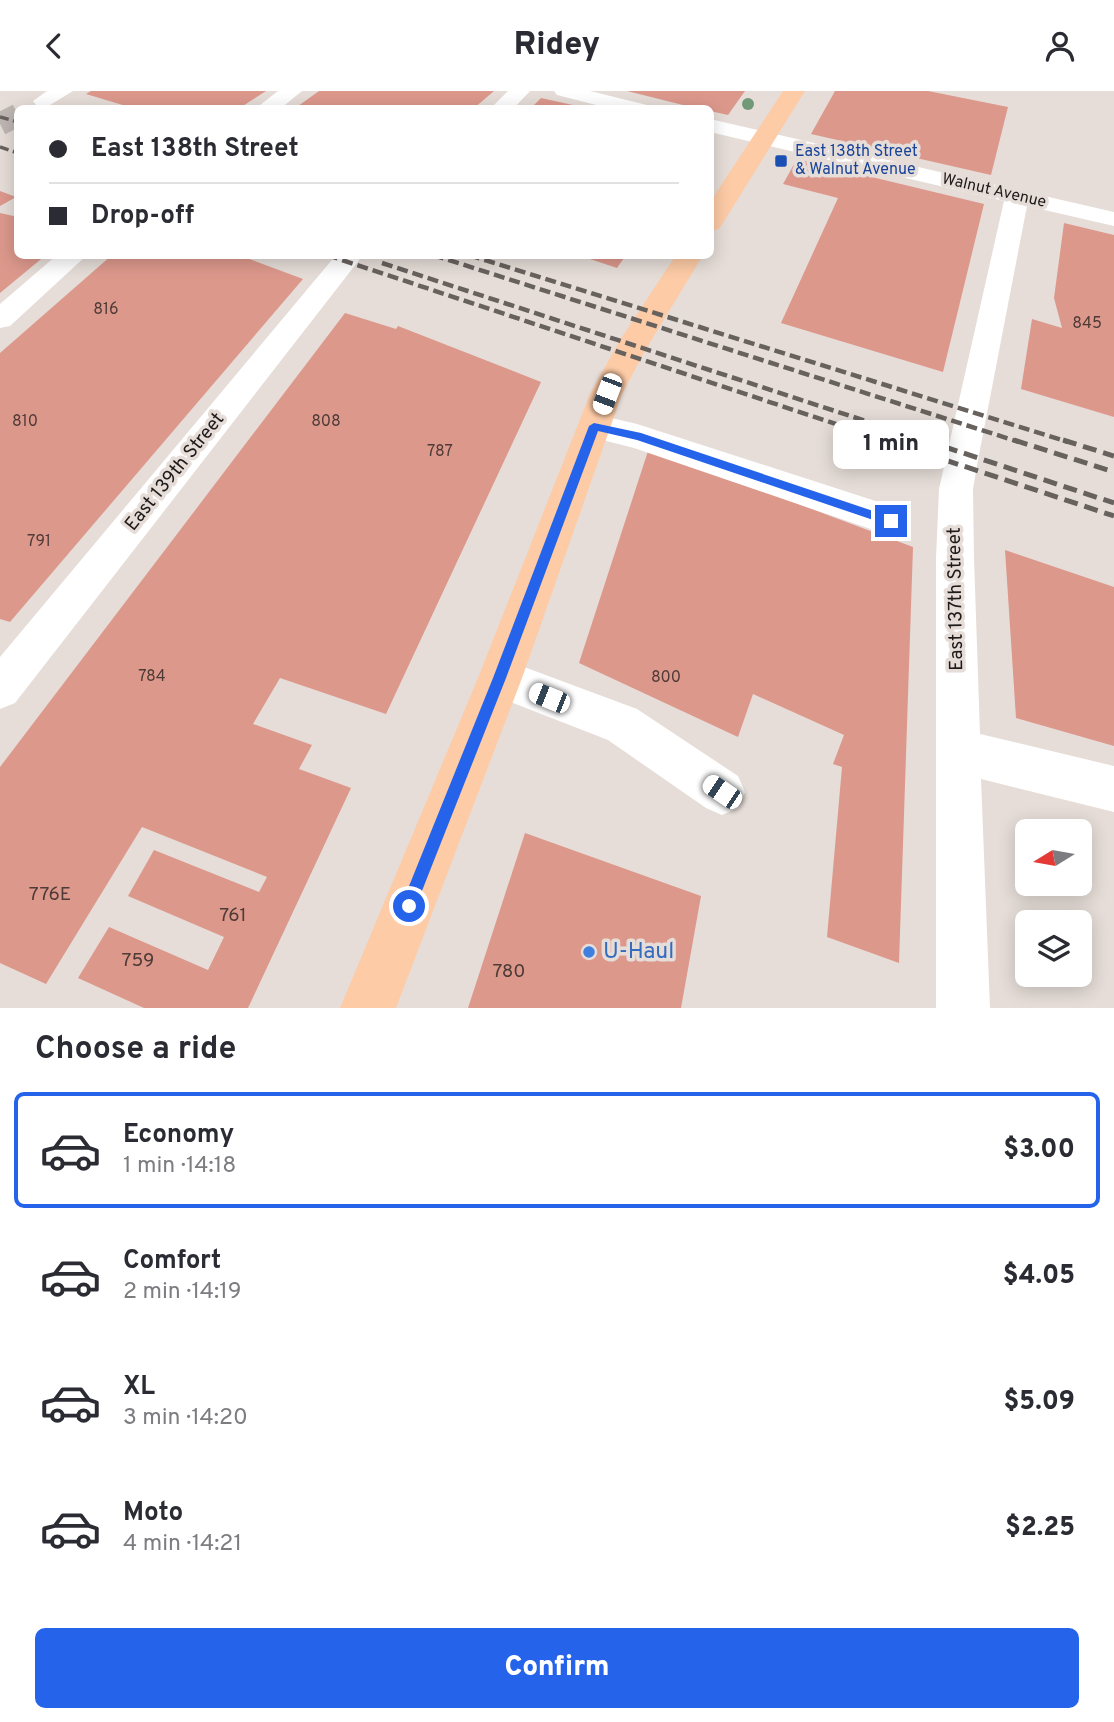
<!DOCTYPE html>
<html lang="en">
<head>
<meta charset="utf-8">
<style>
	:root { --surface:#fff; --page:#f7f7f7; --text:#2b2b33; --muted:#7c7c81; --line:#e1e1e2; --accent:#2563eb }
	body { margin:0; font-family:Overpass,sans-serif; background:var(--page); color:var(--text); height:100vh; display:flex; flex-direction:column; font-size:26px; white-space:nowrap }
	* { box-sizing:border-box; margin:0 }
	p { font-size:23px; color:var(--muted) }
	.icon { flex:none; width:38px; height:38px; fill:none; stroke:currentColor; stroke-width:2; stroke-linecap:round; stroke-linejoin:round }
	.map { position:relative; height:917px; overflow:hidden }
	.panel { display:flex; flex-direction:column; background:var(--surface); flex:1 }
	.panel>* { flex:none }
	.top-card { position:absolute; left:14px; top:14px; width:700px; height:154px; border-radius:10px; box-shadow:0 4px 18px #0003; display:grid; align-content:center; height:154px; padding:0 35px; background:var(--surface) }
	.needle { width:46px; rotate:259deg }
	.fabs { position:absolute; left:1015px; top:728px; display:grid; gap:14px }
	.fabs a { display:grid; place-items:center; width:77px; height:77px; border-radius:10px; background:var(--surface); box-shadow:0 4px 18px #0003; font-size:35px }
	.end { position:absolute; width:32px; height:32px; margin:-16px; border:9px solid #2563eb; background:#fff; box-shadow:0 0 0 4px #fff }
	.from { border-radius:50% }
	.bubble { position:absolute; height:49px; border-radius:10px; background:var(--surface); box-shadow:0 4px 18px #0003; font-size:23px; font-weight:800; line-height:49px; text-align:center }
	.car { position:absolute; width:21px; height:42px; margin:-21px -10px; border-radius:9px; box-shadow:0 0 5px 2px #0007; background:linear-gradient(#fff 24%,#345 0 40%,#fff 0 76%,#345 0 86%,#fff 0) }
	.top-card b { display:flex; align-items:center; gap:24px; height:66px; font-size:26px }
	.top-card b+b { border-top:2px solid var(--line) }
	.top-card i { width:18px; height:18px; background:var(--text) }
	ul { padding:0; list-style:none }
	li { display:flex; align-items:center; gap:21px; height:116px; margin:0 14px 10px; padding:0 21px; border:4px solid transparent; border-radius:10px }
	li div { flex:1 }
	li b { display:block; font-size:26px }
	li em { font-style:normal; font-weight:800 }
	li.current { border-color:var(--accent) }
	li>.icon { width:63px; height:63px; stroke-width:1.5 }
	h2 { padding:0 35px; font-size:32px; line-height:84px }
	.action { display:flex; gap:14px; margin-top:auto; padding:14px 35px }
	.action a { flex:1; height:80px; border-radius:10px; background:var(--accent); color:#fff; font-size:28px; font-weight:800; line-height:80px; text-align:center }
	header { display:flex; justify-content:space-between; align-items:center; height:91px; padding:0 35px; background:var(--surface); font-size:32px; font-weight:800 }
	.map>svg:first-child { display:block }
	.building { fill:#dd988c }
	.lines { fill:none; stroke-linecap:round; stroke-linejoin:round }
	.minor-tunnel { stroke:#beb6b2; stroke-width:23; stroke-dasharray:23 11; stroke-linecap:butt }
	.minor { fill:#fff; fill-rule:evenodd }
	.major { fill:#fdcba6; fill-rule:evenodd }
	.rail-far2 { stroke:#68625f; stroke-width:3.5; stroke-dasharray:9 4.5; stroke-linecap:butt }
	.rail-far1 { stroke:#68625f; stroke-width:4.5; stroke-dasharray:11 5; stroke-linecap:butt }
	.rail { stroke:#68625f; stroke-width:5; stroke-dasharray:14 7; stroke-linecap:butt }
	.tree { fill:#719978 }
	.route { fill:#2563eb }
	.transit-dot { fill:#1a4fb4; stroke:#e6ddd8; stroke-width:2.5 }
	.shop-dot { fill:#3f7fe0; stroke:#e6ddd8; stroke-width:2.5 }
	.labels { text-anchor:middle; dominant-baseline:central; stroke-width:7; stroke-linejoin:round; paint-order:stroke }
	.far-transit-label { font-size:16px; fill:#164399; stroke:#e6ddd8; text-anchor:start }
	.far-street-label { font-size:16px; fill:#1f1b1a; stroke:#e6ddd8 }
	.number-label { font-size:16px; fill:#4e3a36 }
	.street-label { font-size:19px; fill:#1f1b1a; stroke:#e6ddd8 }
	.near-number-label { font-size:19px; fill:#4e3a36 }
	.near-shop-label { font-size:23px; fill:#366cbe; stroke:#e6ddd8; text-anchor:start }
</style>
</head>
<body>
<header><svg class="icon" aria-label="back" viewBox="0 0 24 24"><path d="M15 5l-7 7 7 7"/></svg>Ridey<svg class="icon" aria-label="person" viewBox="0 0 24 24"><circle cx="12" cy="8" r="4"/><path d="M4 21q1-7 8-7t8 7"/></svg></header>
<div class="map">
<svg width="1114" height="917" viewBox="0 0 1114 917">
	<rect width="100%" height="100%" fill="#e6ddd8"/>
	<!-- building -->
	<path class="building" d="M 91,0 L 266,0 L 238,18 L 136,18 L 86,3 Z
		M 319,0 L 494,0 L 473,18 L 294,18 Z
		M 627,0 L 745,0 L 728,24 L 710,20 L 710,18 L 699,18 Z
		M 835,0 L 928,0 L 1008,16 L 991,84 L 811,43 Z
		M 541,7 L 582,16 L 582,18 L 530,18 Z
		M 797,68 L 984,113 L 943,281 L 781,232 L 838,107 L 783,93 Z
		M 0,100 L 16,106 L 0,115 Z
		M 0,122 L 18,126 L 18,164 L 46,164 L 0,202 Z
		M 1064,132 L 1114,144 L 1114,326 L 1021,298 L 1032,228 L 1062,237 L 1054,207 Z
		M 112,164 L 239,164 L 303,188 L 10,531 L 0,528 L 0,262 Z
		M 578,164 L 626,164 L 617,177 Z
		M 345,222 L 396,238 L 398,235 L 541,291 L 386,623 L 280,587 L 253,633 L 312,654 L 299,678 L 351,697 L 248,917 L 144,917 L 78,887 L 109,836 L 208,879 L 224,846 L 128,805 L 154,759 L 259,801 L 267,786 L 142,736 L 46,893 L 0,872 L 0,676 Z
		M 649,357 L 913,456 L 899,872 L 827,846 L 842,676 L 833,673 L 844,644 L 753,603 L 738,646 L 579,572 Z
		M 1005,459 L 1114,496 L 1114,655 L 1016,627 Z
		M 525,742 L 701,805 L 681,917 L 468,917 Z"/>
	<g class="lines">
		<!-- minor-tunnel -->
		<path class="minor-tunnel" d="M 0,33 L 18,24"/>
		<!-- minor -->
		<path class="minor" d="M 47,0 L 73,0 L 50,14 L 36,14 L 33,10 Z
			M 278,0 L 302,0 L 280,18 L 255,18 Z
			M 508,0 L 530,0 L 513,18 L 490,18 Z
			M 554,0 L 590,0 L 647,14 L 650,18 L 612,18 L 557,4 Z
			M 710,28 L 1114,121 L 1114,135 L 1027,115 L 978,369 L 973,398 L 974,467 L 980,643 L 1114,675 L 1114,721 L 981,688 L 990,917 L 936,917 L 936,467 L 939,398 L 1004,110 L 710,41 Z
			M 57,164 L 87,164 L 10,235 L 0,237 L 0,213 Z
			M 336,164 L 363,164 L 15,612 L 0,618 L 0,566 Z
			M 594,323 L 637,333 L 891,415 L 904,419 L 909,430 L 904,441 L 891,445 L 634,357 L 583,344 L 578,335 L 583,326 Z
			M 500,567 L 637,618 L 738,685 L 745,701 L 738,717 L 722,724 L 706,717 L 608,649 L 485,601 L 479,587 L 485,573 Z"/>
		<!-- major -->
		<path class="major" d="M 783,0 L 805,0 L 723,132 L 719,138 L 710,140 L 710,111 Z
			M 676,164 L 703,164 L 646,258 L 622,303 L 522,587 L 396,917 L 340,917 L 478,587 L 590,303 L 620,249 Z"/>
		<!-- rail-far2 -->
		<path class="rail-far2" d="M 0,26 L 18,31
			M 0,56 L 18,62"/>
		<!-- rail-far1 -->
		<path class="rail-far1" d="M 327,164 L 890,351
			M 433,164 L 1019,351
			M 469,164 L 1068,351
			M 382,172 L 930,351"/>
		<!-- rail -->
		<path class="rail" d="M 885,349 L 1114,425
			M 924,349 L 1114,412
			M 1014,349 L 1114,381
			M 1063,349 L 1114,365"/>
	</g>
	<!-- trees -->
	<circle class="tree" cx="748" cy="13" r="6"/>
	<!-- route -->
	<path class="route" d="M 594,332 L 641,342 L 891,426 L 897,430 L 891,435 L 637,349 L 598,340 L 506,587 L 416,815 L 414,821 L 409,823 L 403,821 L 401,815 L 493,587 L 589,335 Z"/>
	<!-- markers -->
	<rect class="transit-dot" x="774" y="63" width="14" height="14" rx="3.5"/>
	<circle class="shop-dot" cx="589" cy="861" r="7"/>
	<g class="labels">
		<!-- far-transit labels -->
		<g class="far-transit-label">
			<text x="795" y="61">East 138th Street<tspan x="795" dy="18">&amp; Walnut Avenue</tspan></text>
		</g>
		<!-- far-street labels -->
		<g class="far-street-label">
			<text transform="translate(994 100) rotate(13)">Walnut Avenue</text>
		</g>
		<!-- number labels -->
		<g class="number-label">
			<text x="106" y="219">816</text>
			<text x="1087" y="233">845</text>
			<text x="25" y="331">810</text>
			<text x="326" y="331">808</text>
			<text x="440" y="361">787</text>
			<text x="39" y="451">791</text>
			<text x="152" y="586">784</text>
			<text x="666" y="587">800</text>
		</g>
		<!-- street labels -->
		<g class="street-label">
			<text transform="translate(175 381) rotate(-51)">East 139th Street</text>
			<text transform="translate(956 508) rotate(-91)">East 137th Street</text>
		</g>
		<!-- near-number labels -->
		<g class="near-number-label">
			<text x="50" y="804">776E</text>
			<text x="233" y="825">761</text>
			<text x="138" y="870">759</text>
			<text x="509" y="881">780</text>
		</g>
		<!-- near-shop labels -->
		<g class="near-shop-label">
			<text x="603" y="861">U-Haul</text>
		</g>
	</g>
</svg>
<div class="fabs">
<a><svg class="needle" viewBox="-14 -14 28 28"><path d="M0-13l5 13h-10z" fill="#e53935"/><path d="M0 13l5-13h-10z" fill="#7c7c81"/></svg></a>
<a><svg class="icon" aria-label="layers" viewBox="0 0 24 24"><path d="M12 4l9 5-9 5-9-5zM3 14l9 5 9-5"/></svg></a>
</div>
<i class="end from" style="left:409px;top:815px"></i>
<i class="end" style="left:891px;top:430px"></i>
<div class="bubble" style="left:833px;top:329px;width:116px">1 min</div>
<i class="car" style="left:607px;top:303px;rotate:201deg"></i>
<i class="car" style="left:549px;top:607px;rotate:292deg"></i>
<i class="car" style="left:722px;top:701px;rotate:304deg"></i>
<div class="top-card">
<b><i class="from"></i>East 138th Street</b>
<b><i></i>Drop-off</b>
</div>
</div>
<section class="panel">
<h2>Choose a ride</h2>
<ul>
<li class="current"><svg class="icon" aria-label="car" viewBox="0 0 24 24"><path d="M5 17H2v-5l4-1 3-4h7l3 4 3 1v5h-3M9 17h6M6 11h13"/><circle cx="7" cy="17" r="2"/><circle cx="17" cy="17" r="2"/></svg><div><b>Economy</b><p>1 min · 14:18</p></div><em>$3.00</em></li>
<li><svg class="icon" aria-label="car" viewBox="0 0 24 24"><path d="M5 17H2v-5l4-1 3-4h7l3 4 3 1v5h-3M9 17h6M6 11h13"/><circle cx="7" cy="17" r="2"/><circle cx="17" cy="17" r="2"/></svg><div><b>Comfort</b><p>2 min · 14:19</p></div><em>$4.05</em></li>
<li><svg class="icon" aria-label="car" viewBox="0 0 24 24"><path d="M5 17H2v-5l4-1 3-4h7l3 4 3 1v5h-3M9 17h6M6 11h13"/><circle cx="7" cy="17" r="2"/><circle cx="17" cy="17" r="2"/></svg><div><b>XL</b><p>3 min · 14:20</p></div><em>$5.09</em></li>
<li><svg class="icon" aria-label="car" viewBox="0 0 24 24"><path d="M5 17H2v-5l4-1 3-4h7l3 4 3 1v5h-3M9 17h6M6 11h13"/><circle cx="7" cy="17" r="2"/><circle cx="17" cy="17" r="2"/></svg><div><b>Moto</b><p>4 min · 14:21</p></div><em>$2.25</em></li>
</ul>
<div class="action"><a>Confirm</a></div>
</section>
</body>
</html>
